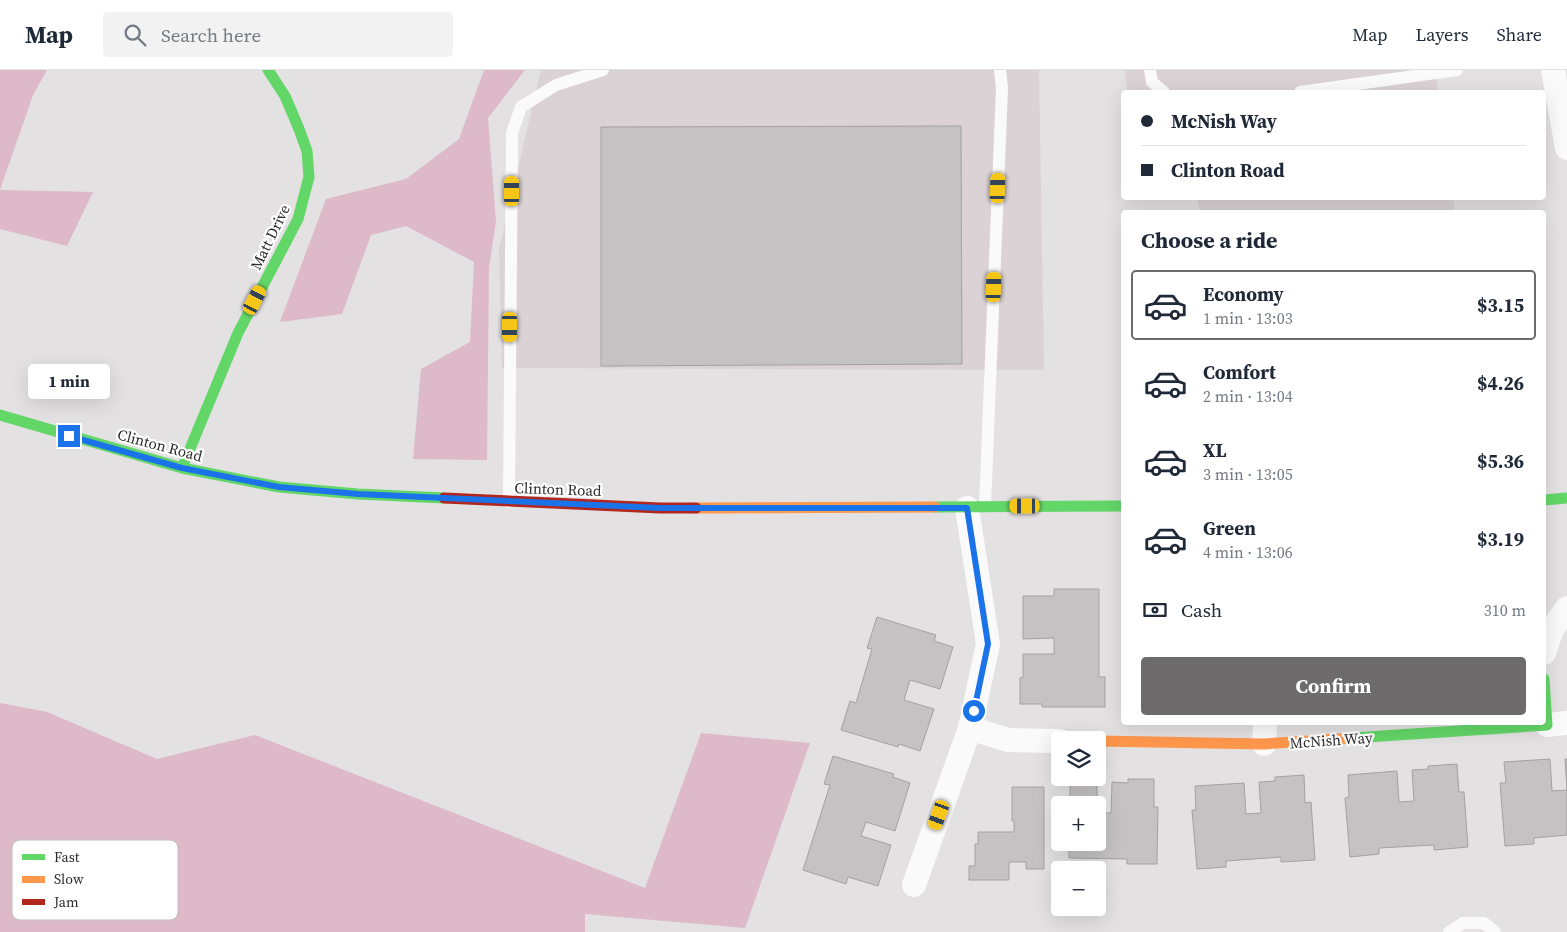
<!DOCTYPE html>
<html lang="en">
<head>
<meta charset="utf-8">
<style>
	:root { --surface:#fff; --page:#f2f2f3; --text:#1f2937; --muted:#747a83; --line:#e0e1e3; --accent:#6d6b6c }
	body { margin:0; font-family:"Source Serif 4",serif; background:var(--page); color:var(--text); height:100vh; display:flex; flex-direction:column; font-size:19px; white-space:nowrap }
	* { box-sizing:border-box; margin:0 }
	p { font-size:16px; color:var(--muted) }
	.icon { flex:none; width:28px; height:28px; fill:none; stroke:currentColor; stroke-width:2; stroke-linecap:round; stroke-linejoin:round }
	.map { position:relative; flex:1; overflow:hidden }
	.drawer { position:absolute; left:1121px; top:140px; width:425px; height:515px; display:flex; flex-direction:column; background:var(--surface); border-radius:5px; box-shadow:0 5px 20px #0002 }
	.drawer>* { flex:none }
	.banner { position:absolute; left:1121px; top:20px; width:425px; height:110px; border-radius:5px; box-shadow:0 5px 20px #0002; display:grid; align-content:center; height:110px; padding:0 20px; background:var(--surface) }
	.fabs { position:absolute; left:1051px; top:661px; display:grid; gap:10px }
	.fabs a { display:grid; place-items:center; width:55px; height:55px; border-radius:5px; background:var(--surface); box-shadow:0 5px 20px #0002; font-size:25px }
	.end { position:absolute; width:22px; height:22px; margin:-11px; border:6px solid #1a73e8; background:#fff; box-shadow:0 0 0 2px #fff }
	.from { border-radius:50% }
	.bubble { position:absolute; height:35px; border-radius:5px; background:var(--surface); box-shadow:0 5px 20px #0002; font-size:16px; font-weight:700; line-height:35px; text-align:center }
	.car { position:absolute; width:15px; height:30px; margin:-15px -8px; border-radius:6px; box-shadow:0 0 4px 1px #0007; background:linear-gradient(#f5c518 24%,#345 0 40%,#f5c518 0 76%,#345 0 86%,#f5c518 0) }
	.banner b { display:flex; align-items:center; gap:18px; height:48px; font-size:19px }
	.banner b+b { border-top:1px solid var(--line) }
	.banner i { width:12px; height:12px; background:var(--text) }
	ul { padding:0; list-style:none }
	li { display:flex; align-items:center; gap:15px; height:70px; margin:0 10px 8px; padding:0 10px; border:2px solid transparent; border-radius:5px }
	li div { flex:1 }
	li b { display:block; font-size:19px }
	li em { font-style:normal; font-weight:700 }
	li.active { border-color:var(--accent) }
	li>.icon { width:45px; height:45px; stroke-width:1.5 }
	h2 { padding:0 20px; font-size:22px; line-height:60px }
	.pay { display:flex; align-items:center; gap:12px; height:55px; padding:0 20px; font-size:19px }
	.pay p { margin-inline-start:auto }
	.primary-button { display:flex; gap:10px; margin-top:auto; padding:10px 20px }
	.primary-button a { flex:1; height:58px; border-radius:5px; background:var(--accent); color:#fff; font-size:20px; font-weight:700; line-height:58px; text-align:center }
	header { display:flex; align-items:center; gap:30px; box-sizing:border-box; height:70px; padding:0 25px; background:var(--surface); border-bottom:1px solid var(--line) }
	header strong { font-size:24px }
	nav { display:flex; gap:28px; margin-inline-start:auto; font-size:18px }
	.search { width:350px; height:45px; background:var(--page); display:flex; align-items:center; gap:12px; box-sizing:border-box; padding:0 18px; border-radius:5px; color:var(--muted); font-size:19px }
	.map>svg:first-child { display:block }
	.built { fill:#dad2d4 }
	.green { fill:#deb9c7 }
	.building { fill:#c4c2c3; stroke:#a3a1a2 }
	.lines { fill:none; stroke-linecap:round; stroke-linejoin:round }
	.lane { stroke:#fbfafb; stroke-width:12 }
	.street { stroke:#fbfafb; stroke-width:24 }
	.fast { stroke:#63d668; stroke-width:11 }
	.slow { stroke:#ff974d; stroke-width:11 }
	.jam { stroke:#b3261e; stroke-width:11 }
	.route { stroke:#1a73e8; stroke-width:6 }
	.labels { text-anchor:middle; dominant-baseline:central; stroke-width:4.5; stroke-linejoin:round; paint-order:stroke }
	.street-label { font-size:15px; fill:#2d2c2c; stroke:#fff }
	.key { fill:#fff; stroke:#c0c0c0; stroke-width:1 }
	.key-label { font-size:14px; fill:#2d2c2c }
</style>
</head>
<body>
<header>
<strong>Map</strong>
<div class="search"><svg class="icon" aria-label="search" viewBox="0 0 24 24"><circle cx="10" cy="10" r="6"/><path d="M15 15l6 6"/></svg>Search here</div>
<nav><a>Map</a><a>Layers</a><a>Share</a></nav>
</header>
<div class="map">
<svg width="1567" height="862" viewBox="0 0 1567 862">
	<rect width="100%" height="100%" fill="#e3e1e2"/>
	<!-- built -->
	<path class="built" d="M 541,0 L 1039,0 L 1044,300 L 502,298 L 499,179 Z
		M 1125,0 L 1435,0 L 1438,22 L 1127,22 Z
		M 1197,128 L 1453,128 L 1455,142 L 1200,142 Z"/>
	<!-- green -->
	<path class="green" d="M 0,0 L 47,0 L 33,25 L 0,120 L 93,122 L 67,176 L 0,159 Z
		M 484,0 L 525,0 L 488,48 L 496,151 L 489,198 L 487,390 L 413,389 L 421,299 L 470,272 L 474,192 L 406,156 L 371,165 L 342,244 L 280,252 L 326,129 L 406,109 L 459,69 Z
		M 0,633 L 47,642 L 157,689 L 255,665 L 645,818 L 701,663 L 810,673 L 745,858 L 585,844 L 585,862 L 0,862 Z"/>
	<!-- building -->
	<path class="building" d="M 961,56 L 962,294 L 601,296 L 601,57 Z
		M 1054,519 L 1099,519 L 1099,607 L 1105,607 L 1105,637 L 1042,637 L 1042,634 L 1020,634 L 1020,608 L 1023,607 L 1023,584 L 1054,584 L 1054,568 L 1023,569 L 1023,526 L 1054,526 Z
		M 877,547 L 936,565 L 934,571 L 953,577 L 940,619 L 910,610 L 904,630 L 934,639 L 920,681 L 899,674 L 898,677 L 841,660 L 850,631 L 856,633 L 872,579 L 867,578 Z
		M 833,686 L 894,704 L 893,707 L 910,713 L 895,761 L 866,752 L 861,766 L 891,775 L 878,816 L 848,807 L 846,814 L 803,800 L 830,715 L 824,714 Z
		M 1550,689 L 1552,721 L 1567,720 L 1565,689 L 1567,689 L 1567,765 L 1534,768 L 1534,774 L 1505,776 L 1500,713 L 1506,713 L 1504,692 Z
		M 1457,694 L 1459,722 L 1464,722 L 1468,777 L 1434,780 L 1434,775 L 1379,778 L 1379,784 L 1350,787 L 1345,728 L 1349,727 L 1348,705 L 1397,701 L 1399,732 L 1414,731 L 1412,700 L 1428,699 L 1428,696 Z
		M 1304,705 L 1305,733 L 1311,732 L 1315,790 L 1281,792 L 1281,787 L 1226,791 L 1226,797 L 1197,799 L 1192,740 L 1196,740 L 1195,716 L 1244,713 L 1246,744 L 1261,743 L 1259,712 L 1275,711 L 1275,707 Z
		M 1128,709 L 1154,709 L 1154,737 L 1158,737 L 1157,794 L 1127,794 L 1127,789 L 1069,788 L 1069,772 L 1098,772 L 1098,743 L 1111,743 L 1112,712 L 1128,713 Z
		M 1070,714 L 1097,715 L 1097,735 L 1070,735 Z
		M 1012,717 L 1044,717 L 1044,799 L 1026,799 L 1026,792 L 1009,792 L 1009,810 L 969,810 L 969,796 L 975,796 L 975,774 L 978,774 L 978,762 L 1014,762 L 1014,751 L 1012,751 Z"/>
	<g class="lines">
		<!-- lane -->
		<path class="lane" d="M 1150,0 L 1152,12 L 1164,22
			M 1300,22 L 1457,0
			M 509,432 L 512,63 L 521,37 L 556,15 L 603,0
			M 985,436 L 1002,18 L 1000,0
			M 1449,862 L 1463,853 L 1484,853 L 1495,862"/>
		<!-- street -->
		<path class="street" d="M 1553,0 L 1567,78
			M 967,438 L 988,574 L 970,658 L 1008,670 L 1060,671
			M 1544,583 L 1552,559 L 1567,538
			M 1547,655 L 1567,653
			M 1264,674 L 1265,652
			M 914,815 L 970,658"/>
		<!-- fast -->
		<path class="fast" d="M 0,345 L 182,398 L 279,417 L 358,424 L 444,428
			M 182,398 L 238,263 L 298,149 L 309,107 L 307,81 L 299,59 L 285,26 L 268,0
			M 1544,430 L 1567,428
			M 935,437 L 1124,436
			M 1352,668 L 1547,655 L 1544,609"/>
		<!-- slow -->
		<path class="slow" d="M 696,438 L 935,437
			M 1098,671 L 1264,674 L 1352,668"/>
		<!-- jam -->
		<path class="jam" d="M 444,428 L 660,438 L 696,438"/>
	</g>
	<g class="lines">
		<!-- route -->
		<path class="route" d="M 69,366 L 182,398 L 279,417 L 358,424 L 660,438 L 967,438 L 988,574 L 974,641"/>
	</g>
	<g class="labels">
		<!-- street labels -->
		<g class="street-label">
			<text transform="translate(270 167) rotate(-64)">Matt Drive</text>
			<text transform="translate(160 375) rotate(15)">Clinton Road</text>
			<text transform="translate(558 419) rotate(2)">Clinton Road</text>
			<text transform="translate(1331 670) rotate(-4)">McNish Way</text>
		</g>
	</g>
	<!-- legend -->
	<rect x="12" y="770" width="166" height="80" rx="8" class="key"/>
	<rect x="22" y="784" width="23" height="6" fill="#63d668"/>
	<rect x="22" y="806" width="23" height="7" fill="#ff974d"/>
	<rect x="22" y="829" width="23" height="6" fill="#b3261e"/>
	<g class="key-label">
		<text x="54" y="792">Fast</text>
		<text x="54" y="814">Slow</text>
		<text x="54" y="837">Jam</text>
	</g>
</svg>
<div class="fabs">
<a><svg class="icon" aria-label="layers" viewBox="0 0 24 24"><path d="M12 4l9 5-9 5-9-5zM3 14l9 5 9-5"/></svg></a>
<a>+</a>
<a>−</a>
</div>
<i class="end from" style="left:974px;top:641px"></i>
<i class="end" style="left:69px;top:366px"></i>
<div class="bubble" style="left:28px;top:294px;width:82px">1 min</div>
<i class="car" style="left:998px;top:118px;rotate:2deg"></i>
<i class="car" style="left:512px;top:121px;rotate:0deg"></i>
<i class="car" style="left:994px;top:217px;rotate:2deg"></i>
<i class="car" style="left:255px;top:230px;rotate:28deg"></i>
<i class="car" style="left:510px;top:257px;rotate:180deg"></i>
<i class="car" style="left:1025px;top:436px;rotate:270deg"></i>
<i class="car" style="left:939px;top:745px;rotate:200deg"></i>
<div class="banner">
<b><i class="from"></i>McNish Way</b>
<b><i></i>Clinton Road</b>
</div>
<section class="drawer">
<h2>Choose a ride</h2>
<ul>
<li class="active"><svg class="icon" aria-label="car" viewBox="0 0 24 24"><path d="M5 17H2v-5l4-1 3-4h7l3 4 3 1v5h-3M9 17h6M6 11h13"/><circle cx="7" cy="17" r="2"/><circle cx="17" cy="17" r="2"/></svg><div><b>Economy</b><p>1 min · 13:03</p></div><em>$3.15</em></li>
<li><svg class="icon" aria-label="car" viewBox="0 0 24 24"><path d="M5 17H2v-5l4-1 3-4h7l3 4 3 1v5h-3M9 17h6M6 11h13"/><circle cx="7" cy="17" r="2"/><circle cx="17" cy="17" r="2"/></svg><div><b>Comfort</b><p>2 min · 13:04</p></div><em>$4.26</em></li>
<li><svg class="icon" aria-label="car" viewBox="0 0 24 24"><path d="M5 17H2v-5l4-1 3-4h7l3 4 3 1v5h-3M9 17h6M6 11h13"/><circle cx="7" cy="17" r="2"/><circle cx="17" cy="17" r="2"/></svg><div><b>XL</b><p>3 min · 13:05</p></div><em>$5.36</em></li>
<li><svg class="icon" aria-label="car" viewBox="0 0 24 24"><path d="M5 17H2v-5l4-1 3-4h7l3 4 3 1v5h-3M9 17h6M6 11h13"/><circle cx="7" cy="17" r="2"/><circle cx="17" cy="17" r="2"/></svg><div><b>Green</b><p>4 min · 13:06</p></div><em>$3.19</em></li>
</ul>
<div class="pay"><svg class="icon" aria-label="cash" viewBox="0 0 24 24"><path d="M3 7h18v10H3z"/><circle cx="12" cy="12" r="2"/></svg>Cash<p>310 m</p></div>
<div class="primary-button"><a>Confirm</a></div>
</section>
</div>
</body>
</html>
